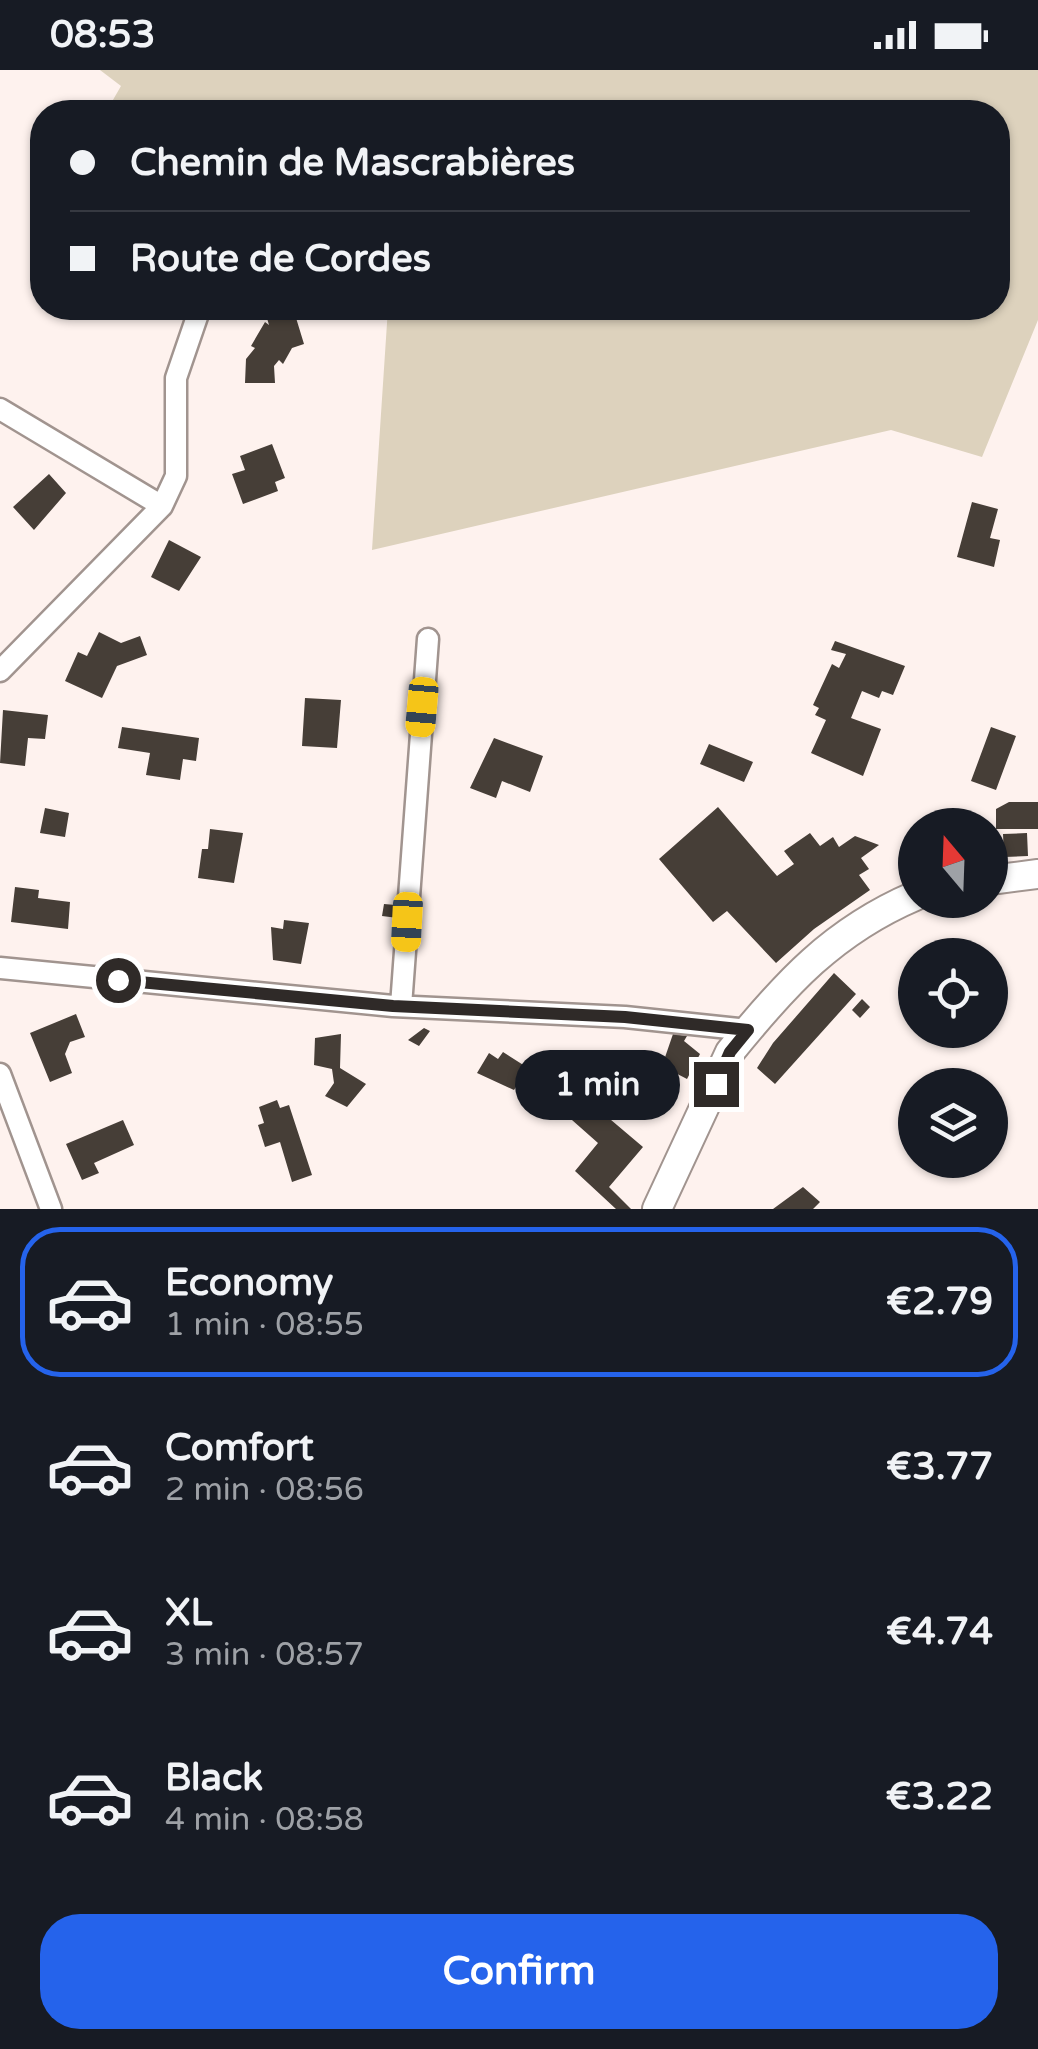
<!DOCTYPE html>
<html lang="en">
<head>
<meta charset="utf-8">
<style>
	:root { --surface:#171b24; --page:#242831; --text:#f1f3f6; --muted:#9ea1a6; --line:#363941; --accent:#2563eb }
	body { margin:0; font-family:"Varela Round",sans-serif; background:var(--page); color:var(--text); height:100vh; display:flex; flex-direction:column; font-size:38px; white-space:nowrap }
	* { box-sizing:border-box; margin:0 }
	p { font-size:32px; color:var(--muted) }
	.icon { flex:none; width:55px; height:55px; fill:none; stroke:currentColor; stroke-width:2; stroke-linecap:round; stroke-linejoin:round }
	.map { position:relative; height:1139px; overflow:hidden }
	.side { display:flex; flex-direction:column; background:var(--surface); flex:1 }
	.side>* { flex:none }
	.banner { position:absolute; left:30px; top:30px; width:980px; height:220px; border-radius:40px; box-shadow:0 2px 8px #0004; display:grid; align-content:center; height:220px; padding:0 40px; background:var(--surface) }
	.needle { width:65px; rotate:341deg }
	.tools { position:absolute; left:898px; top:738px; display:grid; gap:20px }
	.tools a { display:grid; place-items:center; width:110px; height:110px; border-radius:50%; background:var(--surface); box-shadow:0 2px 8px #0004; font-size:50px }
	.end { position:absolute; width:45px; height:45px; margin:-22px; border:12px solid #2f2a28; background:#fff; box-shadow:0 0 0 5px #fff }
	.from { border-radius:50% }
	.bubble { position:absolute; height:70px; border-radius:35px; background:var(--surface); box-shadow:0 2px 8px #0004; font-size:32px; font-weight:800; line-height:70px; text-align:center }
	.car { position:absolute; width:30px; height:60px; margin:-30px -15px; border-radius:12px; box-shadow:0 0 8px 2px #0007; background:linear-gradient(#f5c518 24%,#345 0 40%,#f5c518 0 76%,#345 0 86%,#f5c518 0) }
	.banner b { display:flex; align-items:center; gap:35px; height:95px; font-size:38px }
	.banner b+b { border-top:2px solid var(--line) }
	.banner i { width:25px; height:25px; background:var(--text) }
	ul { padding:18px 0 0; list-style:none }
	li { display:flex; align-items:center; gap:30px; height:150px; margin:0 20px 15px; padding:0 20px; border:5px solid transparent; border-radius:40px }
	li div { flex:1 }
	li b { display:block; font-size:38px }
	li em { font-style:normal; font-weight:800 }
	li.current { border-color:var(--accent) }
	li>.icon { width:90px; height:90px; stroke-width:1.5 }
	.button { display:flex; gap:20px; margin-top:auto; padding:20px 40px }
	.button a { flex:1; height:115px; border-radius:40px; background:var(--accent); color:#fff; font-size:40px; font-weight:800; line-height:115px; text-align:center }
	.status { display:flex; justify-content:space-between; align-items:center; height:70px; padding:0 50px; background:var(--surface); direction:ltr }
	.status svg { height:28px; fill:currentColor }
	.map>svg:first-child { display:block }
	.green { fill:#ddd2bd }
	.building { fill:#463e37 }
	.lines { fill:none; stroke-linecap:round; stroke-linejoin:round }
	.minor-casing { stroke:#a1948f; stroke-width:25 }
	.major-casing { stroke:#a1948f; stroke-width:32 }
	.minor { stroke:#fff; stroke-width:20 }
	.major { stroke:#fff; stroke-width:28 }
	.route { stroke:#2f2a28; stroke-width:12 }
</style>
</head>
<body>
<div class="status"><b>08:53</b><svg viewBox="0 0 49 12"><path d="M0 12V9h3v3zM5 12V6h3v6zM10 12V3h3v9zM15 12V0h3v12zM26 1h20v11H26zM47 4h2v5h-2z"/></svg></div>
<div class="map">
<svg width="1038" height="1139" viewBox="0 0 1038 1139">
	<rect width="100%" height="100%" fill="#fef2ee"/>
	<!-- green -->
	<path class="green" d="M 100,0 L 1038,0 L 1038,250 L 982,387 L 891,360 L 372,480 L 388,238 L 998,238 L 998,42 L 106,42 L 121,16 Z"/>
	<!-- building -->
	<path class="building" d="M 264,238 L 293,238 L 304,274 L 292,278 L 283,294 L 279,290 L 274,296 L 275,313 L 245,313 L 246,289 L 255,278 L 251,276 L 265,252 L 269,255 Z
		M 272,374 L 285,408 L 275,412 L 278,421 L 243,434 L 232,404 L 245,400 L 240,386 Z
		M 49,404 L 66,423 L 34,460 L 13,437 Z
		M 972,432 L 998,439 L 990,468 L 1000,470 L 994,497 L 957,487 Z
		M 169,470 L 201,487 L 179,521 L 151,507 Z
		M 99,562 L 121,573 L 140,566 L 147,585 L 117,596 L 102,628 L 65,611 L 78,582 L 87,586 Z
		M 835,571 L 905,596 L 893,625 L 882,621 L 879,628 L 862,621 L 851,648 L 881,659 L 863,706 L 811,683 L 826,650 L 815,645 L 819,638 L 813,635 L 832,594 L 839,598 L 846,584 L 831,580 Z
		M 305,628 L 341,630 L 337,678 L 302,676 Z
		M 3,640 L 48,645 L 45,669 L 28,668 L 25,696 L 0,693 Z
		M 122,657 L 199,668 L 196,691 L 183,689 L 180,710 L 146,705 L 150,683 L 118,678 Z
		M 991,657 L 1016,666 L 996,720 L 971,711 Z
		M 494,668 L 543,686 L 530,722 L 502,711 L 496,728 L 470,718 Z
		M 709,674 L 753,692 L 744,712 L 700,694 Z
		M 1009,732 L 1038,732 L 1038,759 L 996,759 L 996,739 Z
		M 718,737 L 777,806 L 794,794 L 784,781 L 810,763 L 820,776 L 833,767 L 839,777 L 855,766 L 879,775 L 861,788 L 869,799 L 859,805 L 870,820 L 814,859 L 776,893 L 727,841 L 713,852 L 659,789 Z
		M 45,738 L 69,743 L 65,767 L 40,763 Z
		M 210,759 L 243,763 L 234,813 L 198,808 L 202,779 L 208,779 Z
		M 1027,763 L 1028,786 L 1004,787 L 1003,764 Z
		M 15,817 L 39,820 L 38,828 L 70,832 L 68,859 L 11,852 Z
		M 384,834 L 407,836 L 406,849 L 382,846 Z
		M 284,850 L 309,853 L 301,894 L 273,890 L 271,857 L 283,859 Z
		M 834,903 L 856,924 L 775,1014 L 757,998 L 773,973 Z
		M 862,929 L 870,937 L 860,948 L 852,940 Z
		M 76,944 L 85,967 L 70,972 L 65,984 L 72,1003 L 50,1012 L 30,963 Z
		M 424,958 L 430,961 L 419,976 L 408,970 Z
		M 341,964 L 340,998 L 366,1014 L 347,1037 L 325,1026 L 334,1013 L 332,999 L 314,995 L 315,968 Z
		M 673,964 L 687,966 L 684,971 L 700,984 L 687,1009 L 662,996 Z
		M 503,982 L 528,998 L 514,1020 L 477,1003 L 489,983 L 498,989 Z
		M 597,1011 L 617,1028 L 604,1044 L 643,1077 L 609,1117 L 631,1139 L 616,1139 L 575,1101 L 598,1073 L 572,1050 Z
		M 277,1030 L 280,1038 L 289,1035 L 312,1105 L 292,1112 L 280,1072 L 265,1077 L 258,1055 L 264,1053 L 259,1037 Z
		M 123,1050 L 134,1075 L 94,1093 L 99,1103 L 82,1110 L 66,1074 Z
		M 803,1117 L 820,1132 L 813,1139 L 773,1139 Z"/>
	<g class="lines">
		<defs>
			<path id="minor" d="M 0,339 L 162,436
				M 0,601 L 162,436 L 176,406 L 176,308 L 200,238
				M 0,898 L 393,936 L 625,947 L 748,960
				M 401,936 L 428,569
				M 0,1004 L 51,1139"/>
			<path id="major" d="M 990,810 L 1038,804
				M 657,1139 L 730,982 C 785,914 833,861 915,826"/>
		</defs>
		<!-- minor casing -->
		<use href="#minor" class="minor-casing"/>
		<!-- major casing -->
		<use href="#major" class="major-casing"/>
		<!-- minor -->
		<use href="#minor" class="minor"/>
		<!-- major -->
		<use href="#major" class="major"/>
	</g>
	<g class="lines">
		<!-- route -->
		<path class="route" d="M 118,910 L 393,936 L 625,947 L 748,960 L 730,982 L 716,1014"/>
	</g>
</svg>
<div class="tools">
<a><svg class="needle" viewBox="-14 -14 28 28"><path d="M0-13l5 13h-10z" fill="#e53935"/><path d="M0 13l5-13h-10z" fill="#9ea1a6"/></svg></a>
<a><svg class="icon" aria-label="locate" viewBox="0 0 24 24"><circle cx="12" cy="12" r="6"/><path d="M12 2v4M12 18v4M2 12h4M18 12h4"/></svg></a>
<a><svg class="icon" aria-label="layers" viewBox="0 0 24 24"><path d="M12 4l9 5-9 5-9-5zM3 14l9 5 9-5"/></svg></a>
</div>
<i class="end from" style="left:118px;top:910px"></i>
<i class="end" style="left:716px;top:1014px"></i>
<div class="bubble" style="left:515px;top:980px;width:165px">1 min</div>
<i class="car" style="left:422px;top:637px;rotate:185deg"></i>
<i class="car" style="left:407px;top:852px;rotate:183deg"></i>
<div class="banner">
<b><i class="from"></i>Chemin de Mascrabières</b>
<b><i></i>Route de Cordes</b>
</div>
</div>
<section class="side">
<ul>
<li class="current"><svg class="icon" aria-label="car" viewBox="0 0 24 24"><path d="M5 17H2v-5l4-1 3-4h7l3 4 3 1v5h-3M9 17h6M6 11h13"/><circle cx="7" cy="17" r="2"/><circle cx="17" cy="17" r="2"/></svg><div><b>Economy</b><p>1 min · 08:55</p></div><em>€2.79</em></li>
<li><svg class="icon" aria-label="car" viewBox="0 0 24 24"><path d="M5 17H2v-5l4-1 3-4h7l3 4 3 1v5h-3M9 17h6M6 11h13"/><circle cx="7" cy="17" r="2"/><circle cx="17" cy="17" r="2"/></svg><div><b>Comfort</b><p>2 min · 08:56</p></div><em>€3.77</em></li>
<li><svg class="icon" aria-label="car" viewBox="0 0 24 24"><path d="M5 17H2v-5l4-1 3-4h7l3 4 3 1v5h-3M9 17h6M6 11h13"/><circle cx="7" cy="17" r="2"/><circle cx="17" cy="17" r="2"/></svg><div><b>XL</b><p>3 min · 08:57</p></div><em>€4.74</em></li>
<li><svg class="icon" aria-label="car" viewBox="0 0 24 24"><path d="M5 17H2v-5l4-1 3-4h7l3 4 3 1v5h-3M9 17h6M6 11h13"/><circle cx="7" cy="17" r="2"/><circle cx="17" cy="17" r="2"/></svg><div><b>Black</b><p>4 min · 08:58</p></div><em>€3.22</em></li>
</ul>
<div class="button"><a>Confirm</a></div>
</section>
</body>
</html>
